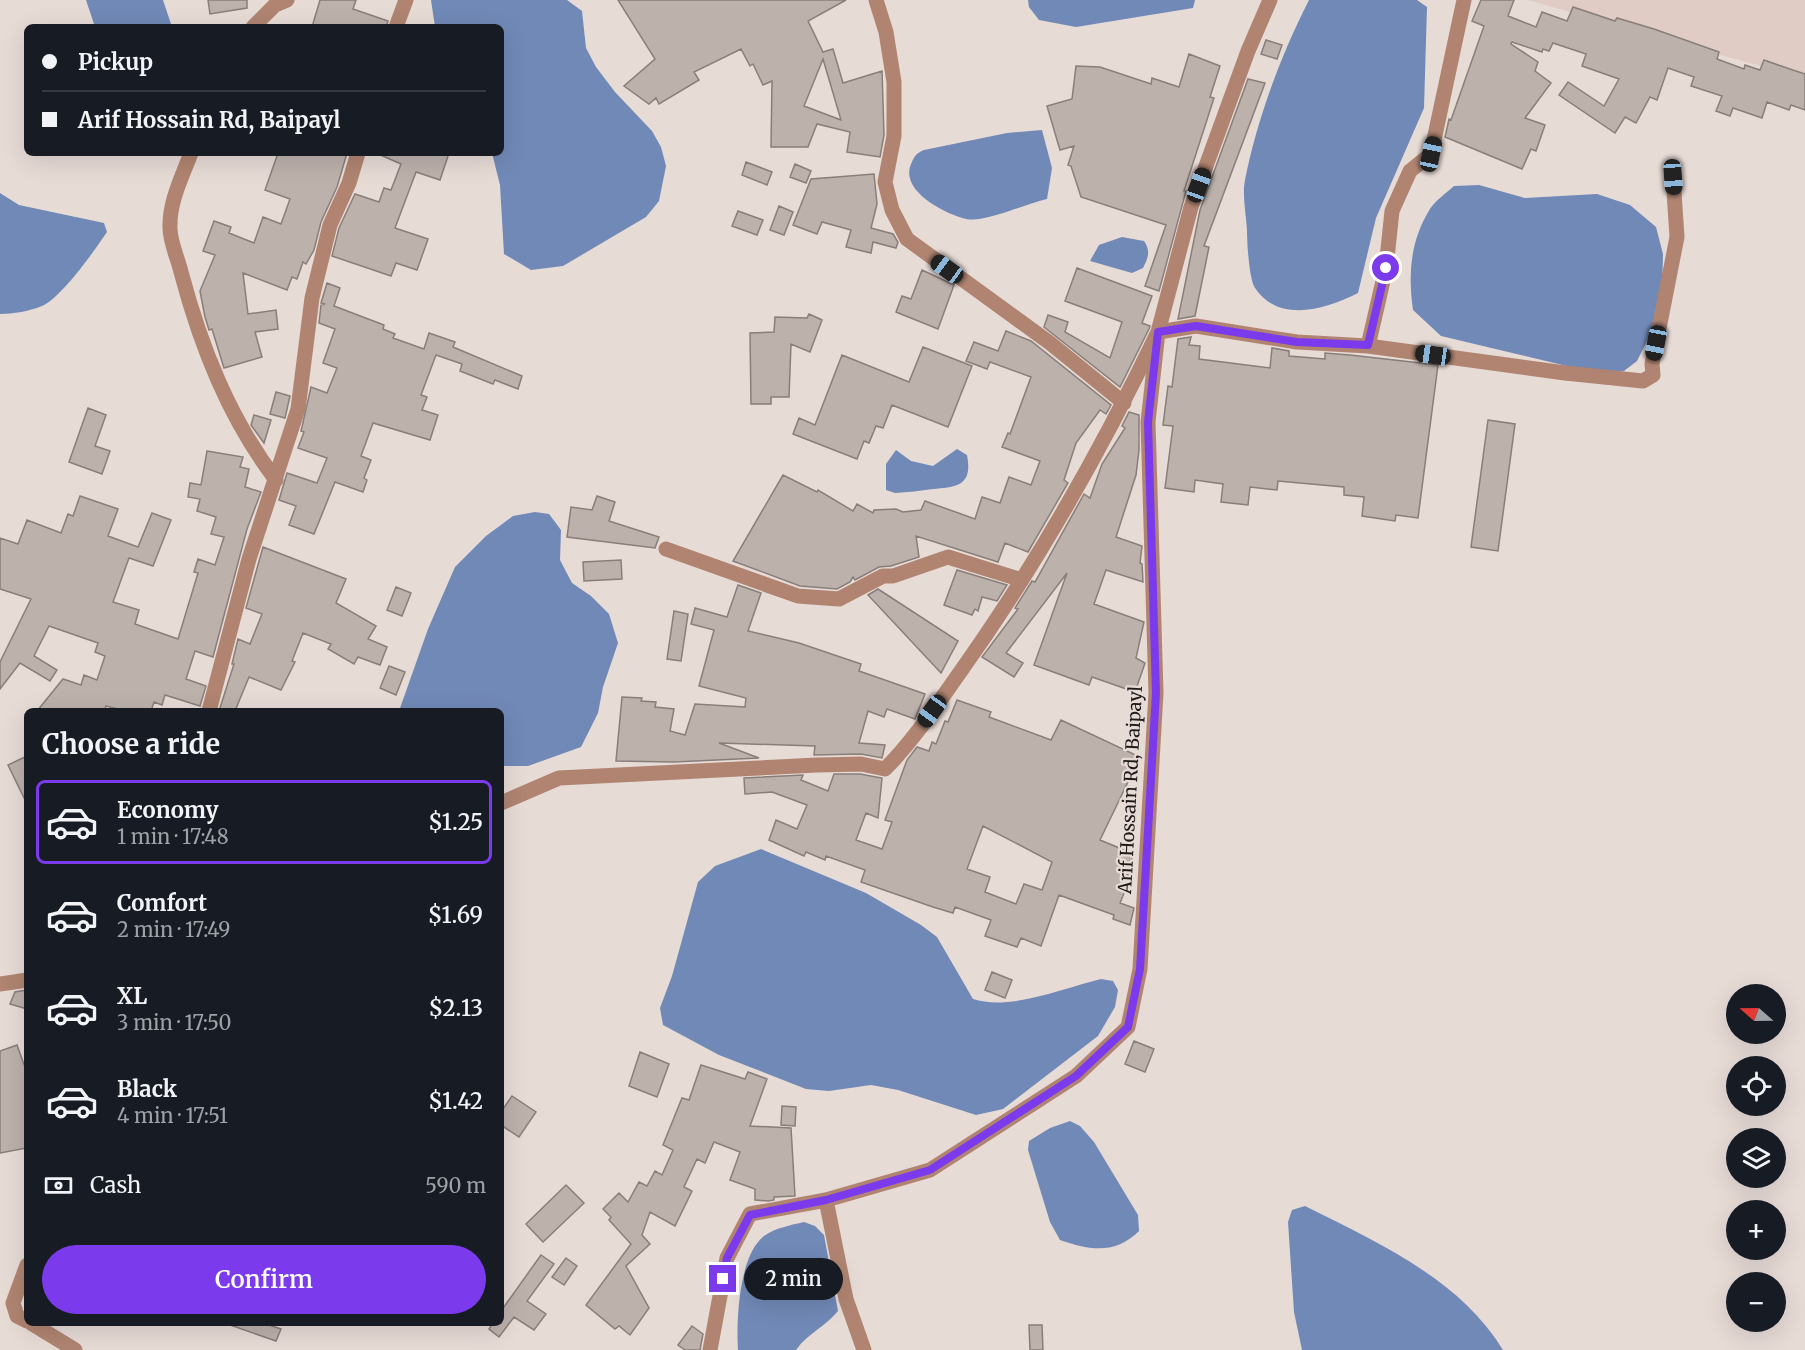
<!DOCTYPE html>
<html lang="en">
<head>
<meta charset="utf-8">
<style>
	:root { --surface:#171b24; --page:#242831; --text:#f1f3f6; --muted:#9ea1a6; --line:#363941; --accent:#7c3aed }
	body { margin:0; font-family:Merriweather,serif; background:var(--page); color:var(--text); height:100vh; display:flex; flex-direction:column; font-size:22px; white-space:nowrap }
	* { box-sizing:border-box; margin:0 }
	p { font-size:20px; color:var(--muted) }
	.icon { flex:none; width:33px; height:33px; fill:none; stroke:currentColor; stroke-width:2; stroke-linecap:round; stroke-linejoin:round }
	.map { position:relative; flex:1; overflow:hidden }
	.panel { position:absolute; left:24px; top:708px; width:480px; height:618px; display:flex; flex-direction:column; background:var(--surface); border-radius:9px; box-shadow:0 6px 24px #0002 }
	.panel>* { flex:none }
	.top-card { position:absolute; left:24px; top:24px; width:480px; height:132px; border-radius:9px; box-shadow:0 6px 24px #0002; display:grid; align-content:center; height:132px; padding:0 18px; background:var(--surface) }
	.needle { width:39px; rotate:290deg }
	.tools { position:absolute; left:1726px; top:984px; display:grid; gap:12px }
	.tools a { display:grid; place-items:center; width:60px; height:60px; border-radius:50%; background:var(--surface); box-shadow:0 6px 24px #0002; font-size:30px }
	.end { position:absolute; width:27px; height:27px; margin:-14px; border:8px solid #7c3aed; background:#fff; box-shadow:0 0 0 3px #fff }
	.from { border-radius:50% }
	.bubble { position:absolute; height:42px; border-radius:21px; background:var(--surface); box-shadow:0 6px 24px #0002; font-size:20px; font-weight:600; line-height:42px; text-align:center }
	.car { position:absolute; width:18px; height:36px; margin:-18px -9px; border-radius:8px; box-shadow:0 0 4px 2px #0007; background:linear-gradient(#222 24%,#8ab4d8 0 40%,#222 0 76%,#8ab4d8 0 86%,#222 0) }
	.top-card b { display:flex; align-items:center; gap:21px; height:57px; font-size:22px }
	.top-card b+b { border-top:2px solid var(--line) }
	.top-card i { width:15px; height:15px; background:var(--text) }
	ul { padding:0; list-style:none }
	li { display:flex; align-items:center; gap:18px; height:84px; margin:0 12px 9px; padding:0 6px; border:3px solid transparent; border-radius:9px }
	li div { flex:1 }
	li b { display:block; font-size:22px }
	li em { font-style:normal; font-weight:600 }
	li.current { border-color:var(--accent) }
	li>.icon { width:54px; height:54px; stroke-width:1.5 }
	h2 { padding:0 18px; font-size:27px; line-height:72px }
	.pay { display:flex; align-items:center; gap:15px; height:66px; padding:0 18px; font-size:22px }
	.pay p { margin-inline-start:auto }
	.primary-button { display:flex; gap:12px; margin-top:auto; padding:12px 18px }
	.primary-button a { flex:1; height:69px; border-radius:36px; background:var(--accent); color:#fff; font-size:24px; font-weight:600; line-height:69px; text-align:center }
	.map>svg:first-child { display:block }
	.built { fill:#e0ccc4 }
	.water { fill:#7189b7 }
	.building { fill:#bdb1ac; stroke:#897e7a; stroke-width:1.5; fill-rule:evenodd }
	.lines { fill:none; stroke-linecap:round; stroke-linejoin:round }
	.minor { stroke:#b08471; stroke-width:15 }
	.route { stroke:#7c3aed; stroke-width:8 }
	.labels { text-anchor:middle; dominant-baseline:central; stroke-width:4.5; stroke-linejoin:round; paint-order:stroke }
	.street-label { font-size:18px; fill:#1e1a18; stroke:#e7dbd6 }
</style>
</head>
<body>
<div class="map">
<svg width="1805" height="1350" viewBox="0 0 1805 1350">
	<rect width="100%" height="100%" fill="#e7dbd6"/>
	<!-- built -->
	<path class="built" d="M 1528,0 L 1805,0 L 1805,79 Z"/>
	<!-- water -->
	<path class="water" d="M 86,0 L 163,0 L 172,27 L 95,27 Z
		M 431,0 L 567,0 L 582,11 L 586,48 L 596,67 L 615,92 L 652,131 L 661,147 L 666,166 L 659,201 L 646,217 L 563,266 L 531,270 L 504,254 L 500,185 L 492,153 L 501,153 L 501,27 L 435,27 Z
		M 1028,0 L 1195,0 L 1193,8 L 1076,27 L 1039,20 L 1029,7 Z
		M 1309,0 L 1417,0 L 1427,7 L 1424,108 L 1376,218 L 1358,293 C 1327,309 1279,324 1255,288 C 1249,279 1247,242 1247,230 C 1246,214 1242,195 1245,180 C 1257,119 1281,55 1309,0 Z
		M 1042,130 L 1052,168 L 1047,199 L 1043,200 C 1023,205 984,223 966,219 C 945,214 897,190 912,162 C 915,155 917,153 924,150 L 1007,133 Z
		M 1479,185 L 1525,198 L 1597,194 L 1630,205 L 1656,227 L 1663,254 L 1662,291 L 1651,333 L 1637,361 L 1624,371 L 1606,372 L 1571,367 L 1441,336 L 1413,310 C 1408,275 1410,241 1430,209 C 1435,201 1446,193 1454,186 Z
		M 0,193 L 19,205 L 104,223 L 107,232 C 95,250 61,298 42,306 C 31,311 12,314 0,314 Z
		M 1122,237 L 1144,241 C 1151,251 1148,258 1143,268 L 1132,273 L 1090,261 L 1099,245 Z
		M 957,449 L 967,455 C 973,486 957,487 933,489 C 920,491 908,492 895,493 L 886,490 L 886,464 L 896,450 L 911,461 L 933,466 Z
		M 535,512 L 549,514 L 561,530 L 560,560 L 572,583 L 591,596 L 609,614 L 618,643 L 603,687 L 598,713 L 581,747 L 528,766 L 501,766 L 501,711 L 399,711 L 428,629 L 455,567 L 486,536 L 513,516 Z
		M 761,849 L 866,893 L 921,925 L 937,937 L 973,999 C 1010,1011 1064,988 1101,979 L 1113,981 L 1118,990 L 1115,1007 L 1098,1036 L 1003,1109 L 976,1115 L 898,1090 L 871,1085 L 829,1091 L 806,1089 L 719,1055 L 663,1025 L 660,1008 L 672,976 L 698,882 L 715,866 Z
		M 1070,1121 L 1080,1126 L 1094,1142 L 1138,1215 L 1139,1231 C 1115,1255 1089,1250 1060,1240 L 1050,1222 L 1028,1150 L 1029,1141 L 1050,1128 Z
		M 1305,1206 C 1377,1242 1460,1279 1503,1350 L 1302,1350 L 1294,1312 L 1288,1222 L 1292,1210 Z
		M 804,1222 L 815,1226 L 824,1235 L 838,1311 C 825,1327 808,1333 796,1350 L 738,1350 C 736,1321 739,1255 764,1236 C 775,1228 791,1225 804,1222 Z"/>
	<!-- building -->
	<path class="building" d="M 208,0 L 247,0 L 247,8 L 210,14 Z
		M 320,0 L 356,0 L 353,9 L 388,21 L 386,27 L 312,27 Z
		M 618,0 L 846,0 L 808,21 L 823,52 L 833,49 L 843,83 L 882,71 L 884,135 L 880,157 L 847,152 L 850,132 L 817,124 L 808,147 L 771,147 L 772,81 L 763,85 L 753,64 L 750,66 L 741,49 L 694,72 L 699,80 L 659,104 L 656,98 L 649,104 L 624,86 L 655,59 ZM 823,59 L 841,120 L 804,106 Z
		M 1481,0 L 1514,0 L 1508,16 L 1536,27 L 1542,12 L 1567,21 L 1573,7 L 1615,21 L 1617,18 L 1654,29 L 1719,52 L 1717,59 L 1744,69 L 1745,65 L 1760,70 L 1764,60 L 1781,66 L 1805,74 L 1805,110 L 1791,105 L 1789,110 L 1767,102 L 1762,118 L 1733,108 L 1730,116 L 1716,111 L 1722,96 L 1691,86 L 1694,77 L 1668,68 L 1657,100 L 1650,97 L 1636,123 L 1625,117 L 1615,133 L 1559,95 L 1568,82 L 1604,106 L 1619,79 L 1582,66 L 1586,54 L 1553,43 L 1549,51 L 1543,49 L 1542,52 L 1512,42 L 1511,44 L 1538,62 L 1535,71 L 1551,83 L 1525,118 L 1545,125 L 1536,151 L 1531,149 L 1522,169 L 1445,137 L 1449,119 L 1451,120 L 1484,26 L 1472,21 Z
		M 1266,40 L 1282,45 L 1277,59 L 1261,54 Z
		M 1189,54 L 1220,66 L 1210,97 L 1214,98 L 1184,191 L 1186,191 L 1159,291 L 1145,286 L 1166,225 L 1081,197 L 1071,166 L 1068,165 L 1074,146 L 1060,150 L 1047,106 L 1072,99 L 1076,66 L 1100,67 L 1151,84 L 1152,78 L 1179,87 Z
		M 1248,79 L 1265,83 L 1204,246 L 1209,247 L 1195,316 L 1178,319 L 1200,210 Z
		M 278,153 L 347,153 L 337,187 L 321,222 L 314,250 L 306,264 L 303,262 L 297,279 L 292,277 L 287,290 L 243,273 L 248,314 L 276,310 L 278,329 L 255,332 L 262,357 L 224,368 L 212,329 L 209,330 L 205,317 L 200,291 L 215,255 L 203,251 L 214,221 L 231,227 L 229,233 L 254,243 L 263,217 L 281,224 L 290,199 L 265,190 Z
		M 376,153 L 449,153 L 440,180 L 416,172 L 395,228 L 428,239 L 417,270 L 396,263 L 391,276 L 332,256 L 339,228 L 355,194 L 379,202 L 384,188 L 391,190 L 401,164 Z
		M 746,162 L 772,172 L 767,185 L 742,175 Z
		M 795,164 L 811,171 L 806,183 L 790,177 Z
		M 874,174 L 877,204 L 871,228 L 893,234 L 898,242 L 896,248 L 873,242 L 871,253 L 846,247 L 851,230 L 822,222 L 817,234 L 793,225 L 811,179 Z
		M 779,206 L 793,212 L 784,235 L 770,230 Z
		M 738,211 L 763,220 L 757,235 L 732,226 Z
		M 1077,268 L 1152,296 L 1142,323 L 1150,326 L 1149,329 L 1120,387 L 1044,327 L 1048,315 L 1068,322 L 1065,332 L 1110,358 L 1122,322 L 1065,301 Z
		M 922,270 L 954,285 L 938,329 L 896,312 L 902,296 L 911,299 Z
		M 327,283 L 340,288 L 334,306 L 384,325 L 383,329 L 395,334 L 393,338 L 424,349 L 429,333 L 455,342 L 453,347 L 522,376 L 518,389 L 495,380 L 493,384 L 460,371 L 462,364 L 436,355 L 421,395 L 427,397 L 422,410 L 438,415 L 430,440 L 373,423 L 361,456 L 371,460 L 364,478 L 367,480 L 363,492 L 335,482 L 314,534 L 289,525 L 296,506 L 279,500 L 287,473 L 317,483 L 327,458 L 298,448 L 304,432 L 301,431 L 311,387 L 327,393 L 337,368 L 323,363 L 335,329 L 319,323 L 321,305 L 325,304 L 321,303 Z
		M 809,314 L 822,320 L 810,352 L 791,344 L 789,397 L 771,397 L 771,404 L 751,404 L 750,333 L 774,332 L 775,317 L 807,318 Z
		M 1006,331 L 1031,341 L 1111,405 L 1106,414 L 1100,410 L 1076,443 L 1064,480 L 1068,483 L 1028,552 L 1005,543 L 998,562 L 916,536 L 919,557 L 891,566 L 879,567 L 855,580 L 853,577 L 850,582 L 837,589 L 800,586 L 733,561 L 783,475 L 817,492 L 818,490 L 853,511 L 857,504 L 873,513 L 874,510 L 896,509 L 903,512 L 921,510 L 925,501 L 975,519 L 982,497 L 1000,503 L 1009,477 L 1031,485 L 1040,461 L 1002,447 L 1008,433 L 1010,434 L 1031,377 L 990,362 L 987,369 L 966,361 L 974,342 L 998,351 Z
		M 1191,337 L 1189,345 L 1200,346 L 1199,359 L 1270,368 L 1272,348 L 1289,351 L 1289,356 L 1325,359 L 1325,353 L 1350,355 L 1438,365 L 1418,518 L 1396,515 L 1395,521 L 1362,516 L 1364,497 L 1344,495 L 1344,487 L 1278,481 L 1277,490 L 1250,487 L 1248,505 L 1221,502 L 1223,484 L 1195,480 L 1194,492 L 1165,488 L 1173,426 L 1163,425 L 1168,386 L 1172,387 L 1178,339 Z
		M 923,347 L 972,366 L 948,427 L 892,405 L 883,428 L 876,426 L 869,443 L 864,441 L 857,459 L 793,434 L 799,418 L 815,425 L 842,355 L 909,382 Z
		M 276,392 L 290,396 L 285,418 L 270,414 Z
		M 88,408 L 106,415 L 95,446 L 110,451 L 102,474 L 69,462 Z
		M 1129,412 L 1139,415 L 1139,450 L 1136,475 L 1116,537 L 1142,546 L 1140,563 L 1142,564 L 1143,582 L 1106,570 L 1094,604 L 1144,622 L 1136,658 L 1145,663 L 1135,692 L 1092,677 L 1089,685 L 1034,665 L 1067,573 L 1006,653 L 1023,663 L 1014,677 L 982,657 L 1018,609 L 1015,608 L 1032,581 L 1035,582 L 1084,494 L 1090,498 L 1102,464 L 1125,428 L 1122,426 Z
		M 254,415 L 271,420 L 264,443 L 251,425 Z
		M 1488,420 L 1515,424 L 1498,551 L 1471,547 Z
		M 207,451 L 243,457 L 240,467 L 249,469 L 245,487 L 261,492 L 247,529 L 213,657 L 195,651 L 186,679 L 206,686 L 200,706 L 165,695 L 162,705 L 154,702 L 151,711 L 125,711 L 106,706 L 104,711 L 37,711 L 63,679 L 81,685 L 84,675 L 97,680 L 105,656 L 95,652 L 98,643 L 49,626 L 34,656 L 57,670 L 50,681 L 20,663 L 0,689 L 0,662 L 31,599 L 0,589 L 0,538 L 18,544 L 27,520 L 61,533 L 68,514 L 73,516 L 80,496 L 118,509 L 108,536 L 138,547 L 152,513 L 171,520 L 153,566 L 129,558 L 113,602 L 139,610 L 135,624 L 178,639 L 198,573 L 194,572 L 198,559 L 215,565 L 224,537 L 211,534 L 216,517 L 197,511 L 200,499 L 188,497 L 190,483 L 201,485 Z
		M 597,496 L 615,502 L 609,521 L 659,537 L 655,548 L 567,537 L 571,507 L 592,510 Z
		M 263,547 L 346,579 L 336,603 L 376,626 L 368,639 L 387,647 L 380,665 L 358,657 L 354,664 L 328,649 L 331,644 L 303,633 L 292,661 L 295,662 L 281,690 L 249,677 L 235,711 L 219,711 L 234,664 L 232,664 L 238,639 L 250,644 L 262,614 L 246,608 Z
		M 621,560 L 622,579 L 584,581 L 583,562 Z
		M 957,570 L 1007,585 L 997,601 L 982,597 L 978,611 L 975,609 L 972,615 L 944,605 Z
		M 738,585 L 761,593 L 748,631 L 799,643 L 861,664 L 859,671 L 925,694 L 915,719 L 887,709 L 884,717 L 868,711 L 859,743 L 885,745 L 882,758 L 861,754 L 814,755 L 815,746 L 719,743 L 759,758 L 674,762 L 616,761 L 622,697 L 642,698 L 641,701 L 656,702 L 655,707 L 674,709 L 670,731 L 685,735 L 695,704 L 745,707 L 746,698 L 699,686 L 714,630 L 691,624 L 695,608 L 727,617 Z
		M 396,587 L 411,593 L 402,616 L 387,610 Z
		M 878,589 L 958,641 L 941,673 L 868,595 Z
		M 674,611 L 688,614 L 681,661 L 667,659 Z
		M 389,666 L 405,672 L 396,695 L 380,688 Z
		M 957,700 L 991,712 L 989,717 L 1051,740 L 1061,720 L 1140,757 L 1100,840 L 1134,854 L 1125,874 L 1131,876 L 1120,903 L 1134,908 L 1130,925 L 1113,919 L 1114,915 L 1059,895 L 1041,946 L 1021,938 L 1017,947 L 985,936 L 991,920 L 955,907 L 953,913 L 933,907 L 861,882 L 865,870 L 826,856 L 825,860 L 806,852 L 804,856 L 769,840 L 776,820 L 797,829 L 807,805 L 772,792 L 745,794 L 744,778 L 803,775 L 801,780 L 828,791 L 834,774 L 860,774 L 882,778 L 878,818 L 866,813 L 856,840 L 882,849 L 892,822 L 885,820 L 907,760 L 917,747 L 929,751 L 932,742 L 936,744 L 945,721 L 948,722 ZM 983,826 L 1052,862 L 1042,890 L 1024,884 L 1016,904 L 985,892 L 990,877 L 967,869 Z
		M 27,756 L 27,804 L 8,765 Z
		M 992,972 L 1012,980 L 1005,998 L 985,990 Z
		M 27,990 L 27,1009 L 10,1004 L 15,992 Z
		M 1134,1041 L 1154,1049 L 1145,1072 L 1125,1064 Z
		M 17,1045 L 27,1073 L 27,1148 L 0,1153 L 0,1051 Z
		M 640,1052 L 669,1064 L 657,1097 L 629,1086 Z
		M 701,1065 L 745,1079 L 748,1072 L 767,1079 L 750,1126 L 791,1128 L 795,1196 L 774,1197 L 774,1200 L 769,1201 L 755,1200 L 755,1189 L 730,1180 L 740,1152 L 714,1142 L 705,1163 L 697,1159 L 684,1187 L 692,1191 L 675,1226 L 650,1212 L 642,1235 L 650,1244 L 626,1266 L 649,1308 L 630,1335 L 619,1326 L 615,1329 L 586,1305 L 631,1244 L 609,1220 L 611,1217 L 603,1209 L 619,1193 L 628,1202 L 639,1182 L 647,1186 L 655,1171 L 662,1175 L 673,1150 L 663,1145 L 682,1098 L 689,1100 Z
		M 512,1096 L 536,1112 L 519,1137 L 501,1125 L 501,1112 Z
		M 782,1106 L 796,1107 L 795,1126 L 781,1125 Z
		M 566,1185 L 584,1203 L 543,1242 L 526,1224 Z
		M 541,1255 L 554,1264 L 527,1301 L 546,1314 L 534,1330 L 514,1317 L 499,1337 L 489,1329 L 493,1323 L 501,1323 L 501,1311 Z
		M 566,1258 L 577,1266 L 564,1285 L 552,1277 Z
		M 230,1323 L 263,1323 L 281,1329 L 276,1341 L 230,1325 Z
		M 1029,1325 L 1042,1325 L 1043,1350 L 1030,1350 Z
		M 692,1326 L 703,1334 L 700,1350 L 685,1350 L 678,1345 Z"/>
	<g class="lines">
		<!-- minor -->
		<path class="minor" d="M 876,0 L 886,32 L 894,82 L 894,136 L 885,182 L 892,210 L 907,239 L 1050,343 L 1124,403
			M 253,27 L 275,5 L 287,0
			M 396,27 L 406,0
			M 191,153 C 182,177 169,202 170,228 C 170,242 178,259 181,272 C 201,347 229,418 276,480
			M 1368,346 L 1386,268 L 1392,211 L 1410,171 L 1431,154 L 1464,0
			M 666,549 L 798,596 L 839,599 L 883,576 L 893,576 L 948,557 L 1022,580
			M 209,711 L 249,559 L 298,409 L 312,298 L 330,225 L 349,183 L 358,153
			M 501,803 L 559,778 L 817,765 L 861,764 L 885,769 C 915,739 938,703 963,668 C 1038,562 1102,449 1158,332 L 1196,326 L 1297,342 L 1368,346 L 1565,373 L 1643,381 L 1653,375 L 1652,364 L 1677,237 L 1673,177
			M 0,984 L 27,980
			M 826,1200 L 846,1299 L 864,1350
			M 27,1265 L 13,1303 L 17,1316 L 27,1321
			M 31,1323 L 75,1350
			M 710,1350 L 727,1258 L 750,1214 L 826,1200 L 930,1170 L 1076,1076 L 1128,1027 L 1140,969 L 1156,693 L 1148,422 L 1158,332 L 1191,207 L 1248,51 L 1270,0"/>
	</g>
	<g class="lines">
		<!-- route -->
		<path class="route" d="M 723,1279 L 727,1258 L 750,1215 L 826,1200 L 930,1170 L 1076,1076 L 1128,1027 L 1140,969 L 1156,693 L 1148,422 L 1158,332 L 1196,326 L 1297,342 L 1368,345 L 1386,268"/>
	</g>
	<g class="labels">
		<!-- street labels -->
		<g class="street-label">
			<text transform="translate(1130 790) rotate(-87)">Arif Hossain Rd, Baipayl</text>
		</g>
	</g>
</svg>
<div class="tools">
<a><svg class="needle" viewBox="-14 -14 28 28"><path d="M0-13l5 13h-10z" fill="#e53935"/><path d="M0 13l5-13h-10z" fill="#9ea1a6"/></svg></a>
<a><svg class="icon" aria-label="locate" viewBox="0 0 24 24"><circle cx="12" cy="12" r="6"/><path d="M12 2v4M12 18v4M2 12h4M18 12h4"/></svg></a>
<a><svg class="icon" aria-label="layers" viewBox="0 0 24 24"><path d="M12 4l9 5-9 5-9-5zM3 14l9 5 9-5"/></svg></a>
<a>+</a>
<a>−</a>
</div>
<i class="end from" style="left:1386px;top:268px"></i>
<i class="end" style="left:723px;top:1279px"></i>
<div class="bubble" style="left:744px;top:1258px;width:99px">2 min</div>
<i class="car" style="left:1431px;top:154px;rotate:12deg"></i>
<i class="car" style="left:1673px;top:177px;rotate:176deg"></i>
<i class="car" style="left:1199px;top:185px;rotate:20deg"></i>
<i class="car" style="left:947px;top:269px;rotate:306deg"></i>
<i class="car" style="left:1656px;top:343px;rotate:191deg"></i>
<i class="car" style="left:1433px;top:355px;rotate:278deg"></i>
<i class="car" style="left:932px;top:711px;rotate:216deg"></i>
<div class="top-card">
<b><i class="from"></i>Pickup</b>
<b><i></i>Arif Hossain Rd, Baipayl</b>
</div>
<section class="panel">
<h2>Choose a ride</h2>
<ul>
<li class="current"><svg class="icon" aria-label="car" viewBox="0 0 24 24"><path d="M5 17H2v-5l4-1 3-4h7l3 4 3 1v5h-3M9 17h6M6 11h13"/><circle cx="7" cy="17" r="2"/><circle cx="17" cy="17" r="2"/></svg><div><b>Economy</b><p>1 min · 17:48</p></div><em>$1.25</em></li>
<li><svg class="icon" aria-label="car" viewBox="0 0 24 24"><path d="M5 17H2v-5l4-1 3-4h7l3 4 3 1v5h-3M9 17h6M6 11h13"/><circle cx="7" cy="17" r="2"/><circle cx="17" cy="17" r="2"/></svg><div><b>Comfort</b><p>2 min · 17:49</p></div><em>$1.69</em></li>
<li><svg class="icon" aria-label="car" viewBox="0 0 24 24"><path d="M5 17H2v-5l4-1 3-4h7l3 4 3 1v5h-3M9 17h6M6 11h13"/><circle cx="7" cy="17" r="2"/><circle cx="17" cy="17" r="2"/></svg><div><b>XL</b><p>3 min · 17:50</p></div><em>$2.13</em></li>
<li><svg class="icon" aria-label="car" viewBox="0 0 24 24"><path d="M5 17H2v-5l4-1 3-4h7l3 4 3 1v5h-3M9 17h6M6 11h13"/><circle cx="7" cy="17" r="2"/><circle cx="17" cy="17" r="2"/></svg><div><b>Black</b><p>4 min · 17:51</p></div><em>$1.42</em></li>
</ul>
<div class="pay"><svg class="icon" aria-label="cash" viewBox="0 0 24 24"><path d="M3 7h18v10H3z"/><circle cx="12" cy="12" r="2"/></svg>Cash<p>590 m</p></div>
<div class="primary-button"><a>Confirm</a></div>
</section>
</div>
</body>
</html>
